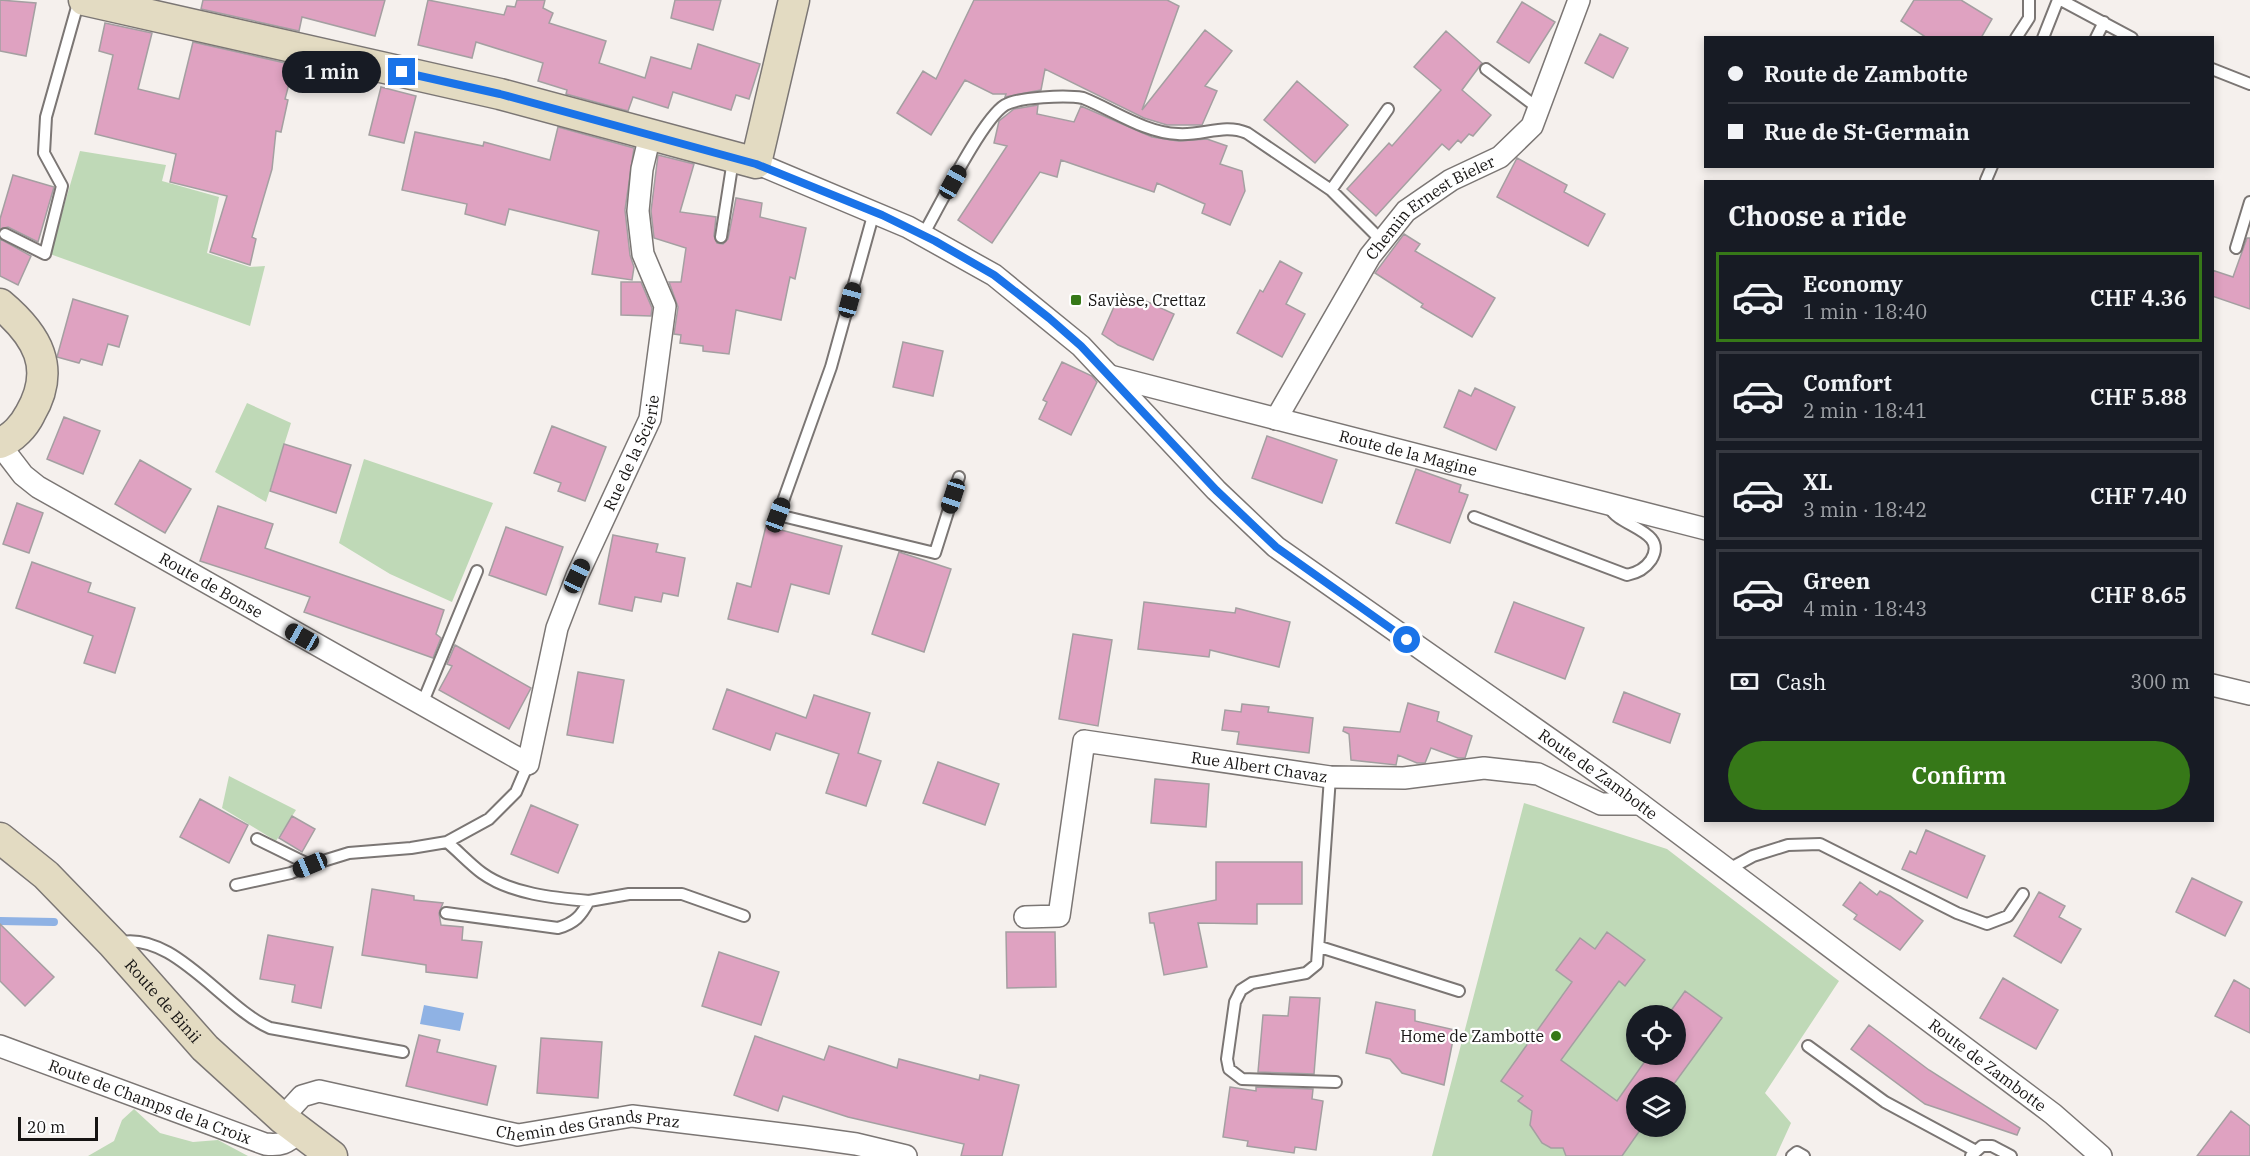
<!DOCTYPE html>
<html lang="en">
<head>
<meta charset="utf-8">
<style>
	:root { --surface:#171b24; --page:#242831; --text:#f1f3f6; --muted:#9ea1a6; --line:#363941; --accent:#367818 }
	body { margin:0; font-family:"IBM Plex Serif",serif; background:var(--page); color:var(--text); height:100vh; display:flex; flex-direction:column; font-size:22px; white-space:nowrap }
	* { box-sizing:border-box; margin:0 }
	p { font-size:20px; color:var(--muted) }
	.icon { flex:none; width:33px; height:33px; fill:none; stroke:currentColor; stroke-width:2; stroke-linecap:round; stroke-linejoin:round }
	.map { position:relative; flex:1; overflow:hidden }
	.details { position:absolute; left:1704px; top:180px; width:510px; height:642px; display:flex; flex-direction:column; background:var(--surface); border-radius:0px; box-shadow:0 3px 9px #0003 }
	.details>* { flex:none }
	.banner { position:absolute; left:1704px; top:36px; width:510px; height:132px; border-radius:0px; box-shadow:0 3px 9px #0003; display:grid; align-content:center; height:132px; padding:0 24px; background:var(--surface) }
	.tools { position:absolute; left:1626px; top:1005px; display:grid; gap:12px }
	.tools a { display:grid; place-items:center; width:60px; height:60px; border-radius:50%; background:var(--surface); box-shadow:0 3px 9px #0003; font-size:30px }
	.scale { position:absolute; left:18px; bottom:15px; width:80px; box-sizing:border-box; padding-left:6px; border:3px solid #161413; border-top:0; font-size:16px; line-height:21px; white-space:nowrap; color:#161413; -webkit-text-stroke:4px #fefefe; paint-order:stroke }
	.end { position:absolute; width:27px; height:27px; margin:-14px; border:8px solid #1a73e8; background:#fff; box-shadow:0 0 0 3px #fff }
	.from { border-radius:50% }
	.bubble { position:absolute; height:42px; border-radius:21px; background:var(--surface); box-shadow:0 3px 9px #0003; font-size:20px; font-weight:600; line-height:42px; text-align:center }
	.car { position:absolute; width:18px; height:36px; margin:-18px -9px; border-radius:8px; box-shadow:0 0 4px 2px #0007; background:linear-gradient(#222 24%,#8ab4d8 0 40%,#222 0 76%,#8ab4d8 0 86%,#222 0) }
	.banner b { display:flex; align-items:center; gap:21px; height:57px; font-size:22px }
	.banner b+b { border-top:2px solid var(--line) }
	.banner i { width:15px; height:15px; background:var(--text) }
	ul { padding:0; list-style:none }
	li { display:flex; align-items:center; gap:18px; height:90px; margin:0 12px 9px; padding:0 12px; border:3px solid var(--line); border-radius:0px }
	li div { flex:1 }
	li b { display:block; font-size:22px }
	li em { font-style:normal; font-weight:600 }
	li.active { border-color:var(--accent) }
	li>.icon { width:54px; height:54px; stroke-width:1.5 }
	h2 { padding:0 24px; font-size:27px; line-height:72px }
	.pay { display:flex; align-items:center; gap:15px; height:66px; padding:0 24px; font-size:22px }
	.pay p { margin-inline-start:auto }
	.button { display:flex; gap:12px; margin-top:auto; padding:12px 24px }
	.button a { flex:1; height:69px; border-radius:36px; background:var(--accent); color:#fff; font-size:24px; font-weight:600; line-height:69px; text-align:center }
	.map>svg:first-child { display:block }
	.green { fill:#bfd9b7; fill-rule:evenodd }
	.water { fill:#8fb2e4 }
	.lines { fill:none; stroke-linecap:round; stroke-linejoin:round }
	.stream { stroke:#8fb2e4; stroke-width:8 }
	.building { fill:#dfa2c1; stroke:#a49fa1; stroke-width:1.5 }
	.lane-casing { stroke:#7b7674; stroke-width:14 }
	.street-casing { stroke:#7b7674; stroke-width:24 }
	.secondary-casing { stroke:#7b7674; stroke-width:33 }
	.lane { stroke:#fff; stroke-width:10 }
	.street { stroke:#fff; stroke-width:21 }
	.secondary { stroke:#e3dbc2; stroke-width:30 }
	.route { stroke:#1a73e8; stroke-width:8 }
	.poi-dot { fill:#367818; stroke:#fefefe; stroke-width:2 }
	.labels { text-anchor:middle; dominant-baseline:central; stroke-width:4.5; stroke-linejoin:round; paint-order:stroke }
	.street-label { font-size:16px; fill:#161413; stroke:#fefefe }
	.poi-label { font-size:16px; fill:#161413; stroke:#fefefe; text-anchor:start }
</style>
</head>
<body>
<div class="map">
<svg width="2250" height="1156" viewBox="0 0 2250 1156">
	<rect width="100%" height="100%" fill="#f5f0ed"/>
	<!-- green -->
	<path class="green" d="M 80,151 L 166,165 L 162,181 L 219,197 L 207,253 L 250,267 L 265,266 L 250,326 L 50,254 Z
		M 247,403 L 291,423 L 266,502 L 215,472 Z
		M 364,459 L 493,503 L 452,602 L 390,574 L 339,543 Z
		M 229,776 L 296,810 L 276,841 L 222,808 Z
		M 1524,803 L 1667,849 L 1839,981 L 1765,1093 L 1791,1123 L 1776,1156 L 1432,1156 ZM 1636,1016 L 1676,1016 L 1676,1054 L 1636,1054 ZM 1636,1088 L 1676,1088 L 1676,1126 L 1636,1126 Z
		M 134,1109 L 160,1133 L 193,1142 L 218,1140 L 248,1156 L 88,1156 L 114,1141 L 122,1120 Z"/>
	<!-- water -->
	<path class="water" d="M 424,1005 L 464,1013 L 460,1031 L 420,1024 Z"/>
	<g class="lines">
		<!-- stream -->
		<path class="stream" d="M 0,921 L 54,922"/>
	</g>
	<!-- building -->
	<path class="building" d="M 0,0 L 36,3 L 26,56 L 0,51 Z
		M 203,0 L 385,0 L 375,36 L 302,17 L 299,31 L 201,9 Z
		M 428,0 L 504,15 L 507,6 L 515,7 L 517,0 L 545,0 L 543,8 L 553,13 L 549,23 L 606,41 L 599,63 L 645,78 L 651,57 L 691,69 L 698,44 L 760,64 L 749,99 L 736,95 L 731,110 L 673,92 L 668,108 L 633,97 L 628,111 L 566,94 L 567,90 L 538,81 L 543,63 L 476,42 L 472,58 L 418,45 Z
		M 675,0 L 721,0 L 713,30 L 671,18 Z
		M 974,0 L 1167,0 L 1179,6 L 1142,110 L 1205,30 L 1232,51 L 1205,86 L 1217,91 L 1202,125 L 1167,125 L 1144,118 L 1045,69 L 1041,90 L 1005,97 L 1006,94 L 993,94 L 965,80 L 931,135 L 897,113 L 923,71 L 936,79 Z
		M 1914,0 L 1961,0 L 1992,19 L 1981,38 L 1927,38 L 1901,21 Z
		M 1522,2 L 1555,22 L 1529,63 L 1497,42 Z
		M 105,23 L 152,33 L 138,89 L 179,99 L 193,42 L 294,65 L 285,99 L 288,100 L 281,132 L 276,131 L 272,169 L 252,237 L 256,239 L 250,265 L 210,252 L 227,196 L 170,182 L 176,154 L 95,134 L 113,55 L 99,51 Z
		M 1446,31 L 1482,63 L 1462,90 L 1491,115 L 1473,136 L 1469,134 L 1461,143 L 1458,140 L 1449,150 L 1442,144 L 1376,216 L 1347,189 L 1389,143 L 1392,146 L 1441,90 L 1414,67 Z
		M 1600,34 L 1628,48 L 1613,78 L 1585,63 Z
		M 1297,81 L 1348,125 L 1315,163 L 1264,120 Z
		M 381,87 L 416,96 L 404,143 L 369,135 Z
		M 1038,105 L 1037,114 L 1074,122 L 1081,106 L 1152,137 L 1178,141 L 1207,139 L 1227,146 L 1220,164 L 1242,171 L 1245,191 L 1230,225 L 1202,213 L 1205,204 L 1157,183 L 1154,192 L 1061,160 L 1057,177 L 1040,172 L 992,243 L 958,220 L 1007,146 L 994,143 L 999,121 L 1014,109 Z
		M 558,127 L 634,148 L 625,210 L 630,255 L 634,267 L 632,280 L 592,274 L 599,231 L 509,209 L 505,225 L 465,214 L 467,204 L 402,190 L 415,132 L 483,146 L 484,142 L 550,160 Z
		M 658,155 L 694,164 L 680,212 L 716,217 L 714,236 L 717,243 L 723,244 L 728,239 L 736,198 L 762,203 L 760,217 L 806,228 L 795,279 L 790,277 L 781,320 L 736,310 L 729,354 L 703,351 L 703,346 L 680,343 L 681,335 L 674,334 L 678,307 L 669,282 L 681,282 L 686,248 L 654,238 L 651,211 Z
		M 1517,158 L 1567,185 L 1564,192 L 1605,214 L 1588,246 L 1497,197 Z
		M 13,175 L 54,187 L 38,242 L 8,227 L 0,229 L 0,219 Z
		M 1404,234 L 1420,244 L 1415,251 L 1495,298 L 1472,337 L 1421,307 L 1423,304 L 1375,273 Z
		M 2247,238 L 2250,238 L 2250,309 L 2212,296 L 2212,270 L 2233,277 Z
		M 0,239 L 31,256 L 18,285 L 0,276 Z
		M 1280,261 L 1302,273 L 1286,304 L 1305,314 L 1282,357 L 1237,333 L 1260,290 L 1263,292 Z
		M 621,282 L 641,282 L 652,308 L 651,316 L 621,315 Z
		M 1137,297 L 1174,314 L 1153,360 L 1118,345 L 1102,334 L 1117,300 L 1133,307 Z
		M 73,299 L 128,316 L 119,347 L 108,344 L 102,365 L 81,359 L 79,363 L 57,357 Z
		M 903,342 L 943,351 L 933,396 L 893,387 Z
		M 1062,362 L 1092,376 L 1097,382 L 1071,435 L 1039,419 L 1047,402 L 1043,400 Z
		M 1475,388 L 1515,407 L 1496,450 L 1444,427 L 1459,390 L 1471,396 Z
		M 64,417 L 100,431 L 83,474 L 47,459 Z
		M 552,426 L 606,447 L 585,501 L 558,491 L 561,483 L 534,473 Z
		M 1267,436 L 1337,460 L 1322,503 L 1252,478 Z
		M 284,444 L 351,465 L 336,513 L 270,491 Z
		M 140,460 L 191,489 L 165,533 L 115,504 Z
		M 1416,469 L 1461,485 L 1459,492 L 1468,495 L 1450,543 L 1396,523 Z
		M 17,503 L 43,513 L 29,553 L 3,544 Z
		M 218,506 L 273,524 L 265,548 L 444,610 L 436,634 L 441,638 L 433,658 L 304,612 L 310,597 L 200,561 Z
		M 766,526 L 842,546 L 829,594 L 791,584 L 778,632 L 728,619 L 737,583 L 751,587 Z
		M 506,527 L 563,547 L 546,595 L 489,575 Z
		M 613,535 L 658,544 L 656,552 L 685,558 L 678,596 L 663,593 L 661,602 L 635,597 L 632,611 L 599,604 Z
		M 899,552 L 951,569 L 924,652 L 872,634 Z
		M 32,562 L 91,583 L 88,592 L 135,608 L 115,673 L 84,663 L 93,636 L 16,608 Z
		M 1144,602 L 1235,613 L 1236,608 L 1290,622 L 1279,667 L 1210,650 L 1209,657 L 1138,649 Z
		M 1514,602 L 1584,628 L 1565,679 L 1495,652 Z
		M 1073,634 L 1112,640 L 1098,726 L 1059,719 Z
		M 455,645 L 531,688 L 509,729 L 439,690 L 452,666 L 447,664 Z
		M 578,672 L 624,680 L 613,743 L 567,735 Z
		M 727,689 L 806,718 L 814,695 L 870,713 L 858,753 L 881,761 L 866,806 L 826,793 L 839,754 L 776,733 L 770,750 L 713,729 Z
		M 1624,692 L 1680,714 L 1670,743 L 1613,722 Z
		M 1408,703 L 1439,712 L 1437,721 L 1472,736 L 1465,758 L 1458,758 L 1431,748 L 1425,763 L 1417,763 L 1398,755 L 1396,765 L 1351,760 L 1349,734 L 1343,731 L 1344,727 L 1400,732 Z
		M 1242,704 L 1269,707 L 1268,712 L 1313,718 L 1309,753 L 1237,744 L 1239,732 L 1222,730 L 1225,710 L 1241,712 Z
		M 938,762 L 999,784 L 985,825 L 923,803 Z
		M 1155,779 L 1209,784 L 1206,827 L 1151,823 Z
		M 200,799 L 248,825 L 229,863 L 180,837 Z
		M 531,805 L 578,825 L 558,873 L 511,854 Z
		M 292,816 L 315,829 L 302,852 L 279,838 Z
		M 1926,830 L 1985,856 L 1967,898 L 1902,869 L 1910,851 L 1916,854 Z
		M 1216,862 L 1302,862 L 1302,904 L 1257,904 L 1257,924 L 1198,923 L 1207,967 L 1164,975 L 1154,923 L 1150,923 L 1149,913 L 1216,900 Z
		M 2192,878 L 2242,902 L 2225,936 L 2176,912 Z
		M 1860,882 L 1877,895 L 1880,891 L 1890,896 L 1923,921 L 1900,950 L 1854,919 L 1857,915 L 1843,905 Z
		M 372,889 L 414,896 L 414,900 L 443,903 L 439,913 L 441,925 L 463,927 L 462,940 L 482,942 L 477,978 L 426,972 L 426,965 L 362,955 Z
		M 2039,892 L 2065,906 L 2059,917 L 2081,929 L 2061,963 L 2014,936 Z
		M 0,924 L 54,977 L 25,1006 L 0,981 Z
		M 1006,932 L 1055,932 L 1056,987 L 1007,988 Z
		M 1607,932 L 1645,960 L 1625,986 L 1619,981 L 1561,1060 L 1617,1101 L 1650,1054 L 1676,1054 L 1676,1016 L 1668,1015 L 1685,991 L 1722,1018 L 1671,1088 L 1636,1088 L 1636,1126 L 1643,1126 L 1622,1156 L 1566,1156 L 1563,1148 L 1551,1148 L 1542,1143 L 1530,1125 L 1532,1111 L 1518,1101 L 1523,1096 L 1501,1081 L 1572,982 L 1556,970 L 1580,938 L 1595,949 Z
		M 268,935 L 333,947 L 321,1008 L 292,1002 L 295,985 L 260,979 Z
		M 719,952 L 779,972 L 761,1025 L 702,1006 Z
		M 2003,978 L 2058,1010 L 2036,1049 L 1980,1018 Z
		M 2234,980 L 2250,989 L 2250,1033 L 2215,1016 Z
		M 1290,997 L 1320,998 L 1314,1074 L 1258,1072 L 1263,1015 L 1288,1016 Z
		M 1376,1002 L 1415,1010 L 1415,1021 L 1455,1030 L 1444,1085 L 1402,1073 L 1390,1059 L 1366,1053 Z
		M 1869,1025 L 1929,1070 L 2020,1128 L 2017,1135 L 1925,1104 L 1851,1049 Z
		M 419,1035 L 440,1040 L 437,1052 L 496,1066 L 487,1105 L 406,1086 Z
		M 755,1036 L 824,1060 L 829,1046 L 897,1068 L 899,1059 L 979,1080 L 980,1075 L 1019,1085 L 1002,1156 L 961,1156 L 964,1144 L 848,1117 L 783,1096 L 778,1111 L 734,1095 Z
		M 541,1038 L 602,1042 L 598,1098 L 537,1093 Z
		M 1230,1087 L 1256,1091 L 1256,1087 L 1313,1089 L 1312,1099 L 1323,1101 L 1316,1150 L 1295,1147 L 1294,1153 L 1247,1146 L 1248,1141 L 1223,1137 Z
		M 2231,1111 L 2250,1126 L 2250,1156 L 2197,1156 Z"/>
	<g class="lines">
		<defs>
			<path id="lane" d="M 2061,0 L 2132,38
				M 2016,38 L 2029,18 L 2029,0
				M 2043,38 L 2058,0
				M 2096,38 L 2104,22
				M 1486,69 L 1538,108
				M 2212,69 L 2250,84
				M 1986,180 L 1992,166
				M 1331,190 L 1388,109
				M 874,212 L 831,367 L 778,515 L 935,553 L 959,477
				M 5,234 L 45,254 L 62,186 L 44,153 L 46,117 L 79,0
				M 923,235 C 939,207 982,119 1005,105 C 1019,97 1066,95 1083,98 C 1113,110 1145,133 1178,134 C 1203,136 1224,123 1247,133 L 1331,190 L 1382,241
				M 721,237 L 733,160
				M 2236,248 L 2250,202
				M 1474,517 L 1627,575 C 1637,573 1645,569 1651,560 C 1669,531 1619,527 1610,508
				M 422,704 L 477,571
				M 1330,777 L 1317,964 L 1306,973 L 1252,983 L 1241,990 L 1235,1002 L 1227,1059 L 1229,1069 L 1242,1079 L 1336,1082
				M 257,839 L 310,865 L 349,853 L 411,848 L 447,842 L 489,819 L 516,792 L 528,764
				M 1729,869 L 1753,856 L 1788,845 L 1820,844 L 1957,913 L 1987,924 L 2008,916 L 2023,894
				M 236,885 L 291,873 L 310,865
				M 589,901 L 629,894 L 682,894 L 744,916
				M 446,913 L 558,928 C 575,923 581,916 589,901 C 554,898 511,894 482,873 C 470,864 459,852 447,842
				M 116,943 C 172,928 222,1007 270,1028 L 403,1052
				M 1320,947 L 1459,991
				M 1808,1046 L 1885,1102 L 1974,1150
				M 1792,1156 L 1797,1152 L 1804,1156
				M 1971,1156 L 1982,1146 L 1992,1146 L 2011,1156"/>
			<g id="street">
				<path id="s1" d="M 756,163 L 908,227 L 994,275 L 1081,346 L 1216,490 L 1276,547 L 1611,782 L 2053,1114 L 2101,1156"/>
				<path id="s2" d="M 1110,376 L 1706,529"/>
				<path id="s3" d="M 1276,419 L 1370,256 L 1406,211 L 1451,180 L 1500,157 L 1532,126 L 1579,0"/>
				<path id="s4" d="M 0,445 L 23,475 L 38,487 L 528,764 L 557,628 L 577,576 L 650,419 L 665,306 L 643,254 L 638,211 L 642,169 L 650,135"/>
				<path d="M 2212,685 L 2250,694"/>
				<path id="s5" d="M 1025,917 L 1059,916 L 1084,741 L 1330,777 L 1404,778 L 1484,768 L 1538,774 L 1601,804 L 1640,804"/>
				<path id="s6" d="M 0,1046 L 265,1144 C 280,1146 288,1143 298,1132"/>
				<path id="s7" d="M 282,1118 L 302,1096 L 319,1091 L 518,1135 L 632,1116 L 806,1137 L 856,1144 L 906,1156"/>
			</g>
			<g id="secondary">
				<path d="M 84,0 L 500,94 L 756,163 L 794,0"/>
				<path d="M 0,304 C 37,335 57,368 30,414 C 24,426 13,438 0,443"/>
				<path id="s8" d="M 0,838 L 46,875 L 113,944 L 205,1048 L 282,1118 L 332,1156"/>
			</g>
		</defs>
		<!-- lane casing -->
		<use href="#lane" class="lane-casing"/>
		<!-- street casing -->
		<use href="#street" class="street-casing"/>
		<!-- secondary casing -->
		<use href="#secondary" class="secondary-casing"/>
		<!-- lane -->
		<use href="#lane" class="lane"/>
		<!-- street -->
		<use href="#street" class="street"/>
		<!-- secondary -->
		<use href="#secondary" class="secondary"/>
	</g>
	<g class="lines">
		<!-- route -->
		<path class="route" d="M 402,72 L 500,94 L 756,164 L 882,215 L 935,241 L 994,275 L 1049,318 L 1081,346 L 1216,490 L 1276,547 L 1407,640"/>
	</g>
	<!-- markers -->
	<g class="poi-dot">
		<rect x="1070" y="294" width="12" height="12" rx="3"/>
		<circle cx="1556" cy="1036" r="6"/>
	</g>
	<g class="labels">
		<!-- street labels -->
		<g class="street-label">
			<text stroke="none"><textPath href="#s3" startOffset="267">Chemin Ernest Bieler</textPath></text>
			<text stroke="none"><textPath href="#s4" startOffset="950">Rue de la Scierie</textPath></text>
			<text stroke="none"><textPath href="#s2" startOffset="308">Route de la Magine</textPath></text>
			<text stroke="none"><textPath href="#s4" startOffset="256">Route de Bonse</textPath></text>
			<text stroke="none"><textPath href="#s5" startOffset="388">Rue Albert Chavaz</textPath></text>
			<text stroke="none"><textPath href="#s1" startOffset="1050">Route de Zambotte</textPath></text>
			<text stroke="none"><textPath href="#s8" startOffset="231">Route de Binii</textPath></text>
			<text stroke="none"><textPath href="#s1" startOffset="1536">Route de Zambotte</textPath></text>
			<text stroke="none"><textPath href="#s6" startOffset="160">Route de Champs de la Croix</textPath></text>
			<text stroke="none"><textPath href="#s7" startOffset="322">Chemin des Grands Praz</textPath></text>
		</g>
		<!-- poi labels -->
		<g class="poi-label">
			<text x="1088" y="300">Savièse, Crettaz</text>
			<text x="1544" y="1036" text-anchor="end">Home de Zambotte</text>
		</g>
	</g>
</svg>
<div class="tools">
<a><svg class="icon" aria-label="locate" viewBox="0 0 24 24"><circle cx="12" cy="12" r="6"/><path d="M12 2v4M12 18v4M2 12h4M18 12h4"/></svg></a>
<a><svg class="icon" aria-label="layers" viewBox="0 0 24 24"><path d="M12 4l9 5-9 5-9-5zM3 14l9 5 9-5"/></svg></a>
</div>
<div class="scale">20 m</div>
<i class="end from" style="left:1407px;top:640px"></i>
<i class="end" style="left:402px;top:72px"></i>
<div class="bubble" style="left:282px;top:51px;width:99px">1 min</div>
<i class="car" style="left:953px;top:182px;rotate:29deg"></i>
<i class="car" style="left:850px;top:300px;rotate:15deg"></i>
<i class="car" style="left:953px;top:496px;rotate:198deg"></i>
<i class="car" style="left:778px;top:515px;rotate:20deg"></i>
<i class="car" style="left:577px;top:576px;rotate:25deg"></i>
<i class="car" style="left:302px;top:637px;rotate:299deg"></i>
<i class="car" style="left:310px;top:865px;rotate:247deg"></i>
<div class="banner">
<b><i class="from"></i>Route de Zambotte</b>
<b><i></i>Rue de St-Germain</b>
</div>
<section class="details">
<h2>Choose a ride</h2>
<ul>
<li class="active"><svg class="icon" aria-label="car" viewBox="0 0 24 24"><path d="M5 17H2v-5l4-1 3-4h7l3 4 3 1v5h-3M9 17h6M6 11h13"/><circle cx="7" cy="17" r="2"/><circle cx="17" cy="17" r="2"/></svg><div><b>Economy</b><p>1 min · 18:40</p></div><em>CHF 4.36</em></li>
<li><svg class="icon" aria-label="car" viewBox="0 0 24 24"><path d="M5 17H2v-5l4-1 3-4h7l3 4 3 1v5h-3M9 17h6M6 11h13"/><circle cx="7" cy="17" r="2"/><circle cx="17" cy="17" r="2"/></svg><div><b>Comfort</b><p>2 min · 18:41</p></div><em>CHF 5.88</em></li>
<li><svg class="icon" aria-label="car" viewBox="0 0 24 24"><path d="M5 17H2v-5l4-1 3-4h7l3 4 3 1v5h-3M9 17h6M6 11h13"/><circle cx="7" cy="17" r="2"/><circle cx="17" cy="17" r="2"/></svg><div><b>XL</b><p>3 min · 18:42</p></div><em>CHF 7.40</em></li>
<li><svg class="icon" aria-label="car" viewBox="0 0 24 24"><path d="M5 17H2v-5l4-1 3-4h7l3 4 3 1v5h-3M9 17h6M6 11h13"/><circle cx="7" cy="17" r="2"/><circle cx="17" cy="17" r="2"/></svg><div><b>Green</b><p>4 min · 18:43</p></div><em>CHF 8.65</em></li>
</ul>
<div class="pay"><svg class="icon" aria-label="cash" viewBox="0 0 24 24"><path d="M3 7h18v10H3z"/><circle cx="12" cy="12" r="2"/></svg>Cash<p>300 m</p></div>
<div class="button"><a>Confirm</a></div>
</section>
</div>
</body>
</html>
